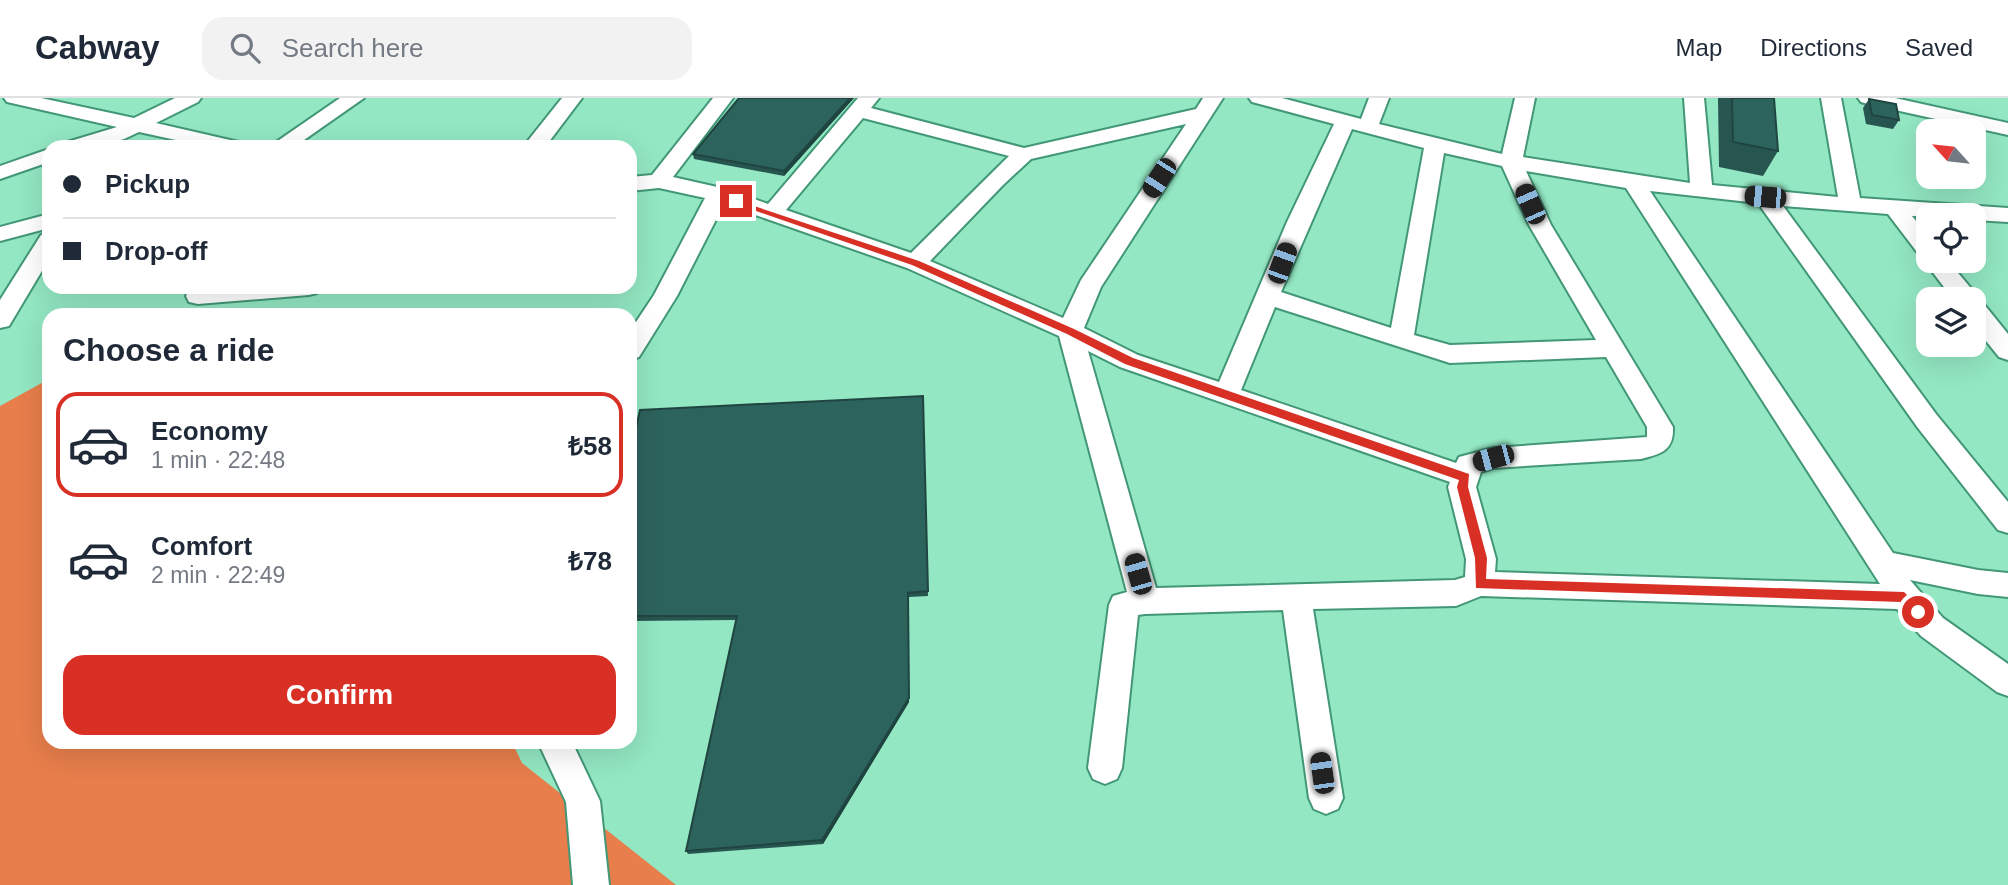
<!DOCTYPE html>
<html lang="en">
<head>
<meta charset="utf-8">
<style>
	:root { --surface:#fff; --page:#f2f2f3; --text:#1f2937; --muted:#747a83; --line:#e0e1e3; --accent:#d93025 }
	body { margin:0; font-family:Helvetica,sans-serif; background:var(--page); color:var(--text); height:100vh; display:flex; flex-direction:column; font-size:26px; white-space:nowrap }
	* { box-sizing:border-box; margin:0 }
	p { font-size:23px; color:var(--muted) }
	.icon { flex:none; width:38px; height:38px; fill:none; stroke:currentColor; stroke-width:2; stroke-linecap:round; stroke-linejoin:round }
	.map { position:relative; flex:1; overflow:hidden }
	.panel { position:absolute; left:42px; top:210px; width:595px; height:441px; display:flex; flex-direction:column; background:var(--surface); border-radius:21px; box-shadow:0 7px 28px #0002 }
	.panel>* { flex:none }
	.hud { position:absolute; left:42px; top:42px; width:595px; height:154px; border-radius:21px; box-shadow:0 7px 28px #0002; display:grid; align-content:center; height:154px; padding:0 21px; background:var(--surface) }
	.needle { width:46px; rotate:297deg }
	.controls { position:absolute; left:1916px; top:21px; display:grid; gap:14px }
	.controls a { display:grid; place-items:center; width:70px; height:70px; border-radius:14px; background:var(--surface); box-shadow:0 7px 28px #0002; font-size:35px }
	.end { position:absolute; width:32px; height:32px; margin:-16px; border:9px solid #d93025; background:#fff; box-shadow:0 0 0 4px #fff }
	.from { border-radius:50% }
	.car { position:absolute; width:21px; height:42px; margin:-21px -10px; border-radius:9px; box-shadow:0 0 5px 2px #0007; background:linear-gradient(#222 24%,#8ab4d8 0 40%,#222 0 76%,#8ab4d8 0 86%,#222 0) }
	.hud b { display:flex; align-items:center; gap:24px; height:66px; font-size:26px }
	.hud b+b { border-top:2px solid var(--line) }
	.hud i { width:18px; height:18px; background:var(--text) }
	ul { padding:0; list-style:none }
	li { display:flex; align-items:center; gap:21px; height:105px; margin:0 14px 10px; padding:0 7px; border:4px solid transparent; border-radius:21px }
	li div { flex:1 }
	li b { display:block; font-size:26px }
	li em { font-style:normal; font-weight:800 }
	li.active { border-color:var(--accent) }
	li>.icon { width:63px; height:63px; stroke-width:1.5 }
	h2 { padding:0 21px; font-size:32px; line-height:84px }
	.primary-button { display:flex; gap:14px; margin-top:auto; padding:14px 21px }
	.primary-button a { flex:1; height:80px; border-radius:21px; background:var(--accent); color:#fff; font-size:28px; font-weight:800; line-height:80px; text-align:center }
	header { display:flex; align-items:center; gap:42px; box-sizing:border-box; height:98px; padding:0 35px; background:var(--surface); border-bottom:2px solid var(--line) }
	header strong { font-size:33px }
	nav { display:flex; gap:38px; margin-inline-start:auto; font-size:24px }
	.search { width:490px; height:63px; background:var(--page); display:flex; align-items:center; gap:18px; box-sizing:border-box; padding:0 24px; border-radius:21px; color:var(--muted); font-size:26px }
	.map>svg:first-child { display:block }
	.forest { fill:#e77e4b }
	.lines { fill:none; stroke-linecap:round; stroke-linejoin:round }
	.minor-casing { stroke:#429776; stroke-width:4 }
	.minor { fill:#fff; fill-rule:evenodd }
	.wall { fill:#275550 }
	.shaded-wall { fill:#204541 }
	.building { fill:#2d635d; stroke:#204541; stroke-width:2 }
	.route { fill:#d93025 }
</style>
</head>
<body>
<header>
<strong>Cabway</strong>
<div class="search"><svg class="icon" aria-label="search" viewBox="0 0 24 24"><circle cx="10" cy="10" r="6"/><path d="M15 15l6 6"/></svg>Search here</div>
<nav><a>Map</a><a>Directions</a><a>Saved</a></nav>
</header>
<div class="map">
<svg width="2008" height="787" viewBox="0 0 2008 787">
	<rect width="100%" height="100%" fill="#93e7c3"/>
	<!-- forest -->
	<path class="forest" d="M 49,281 L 49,644 L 512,644 L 522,665 L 676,787 L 0,787 L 0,308 Z"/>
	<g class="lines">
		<defs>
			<path id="minor" d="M 4,0 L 41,0 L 134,20 L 175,0 L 201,0 L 198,4 L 156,25 L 243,45 L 247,49 L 208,49 L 139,34 L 124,41 L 95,49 L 60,49 L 64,45 L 117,29 L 7,4 Z
				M 340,0 L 364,0 L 294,49 L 269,49 Z
				M 562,0 L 582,0 L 545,49 L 523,49 Z
				M 713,0 L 733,0 L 673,79 L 726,91 L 768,106 L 858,0 L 879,0 L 871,10 L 1024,50 L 1196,11 L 1203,0 L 1223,0 L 1101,189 L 1084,230 L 1138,257 L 1219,284 L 1287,124 L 1334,26 L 1252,4 L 1249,0 L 1282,0 L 1361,21 L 1369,0 L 1389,0 L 1379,26 L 1502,56 L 1515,0 L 1535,0 L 1523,59 L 1690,85 L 1684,0 L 1704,0 L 1712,87 L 1838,99 L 1821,0 L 1841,0 L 1860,100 L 2008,110 L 2008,124 L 1974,122 L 1974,117 L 1912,118 L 1928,138 L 1928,163 L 1948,163 L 1975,195 L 1977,203 L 1983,205 L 2008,236 L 2008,262 L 1999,259 L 1974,228 L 1974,201 L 1953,201 L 1928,168 L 1924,163 L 1926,160 L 1920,158 L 1888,116 L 1783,108 L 1936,316 L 2008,404 L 2008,435 L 1998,432 L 1918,330 L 1758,105 L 1650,93 L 1893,455 L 1978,472 L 2008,475 L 2008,499 L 1978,496 L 1910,482 L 1943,520 L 2008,566 L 2008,598 L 1997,594 L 1921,538 L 1897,511 L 1481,498 L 1456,508 L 1313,511 L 1343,700 L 1338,711 L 1326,716 L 1314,711 L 1309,700 L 1283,512 L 1145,516 L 1138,517 L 1122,670 L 1117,681 L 1105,686 L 1093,681 L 1088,670 L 1109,507 L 1113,498 L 1127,494 L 1059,238 L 907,170 L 724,106 L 677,198 L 639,259 L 630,262 L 630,233 L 654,197 L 705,100 L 659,90 L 630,93 L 630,79 L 652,77 ZM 863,20 L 1009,58 L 911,155 L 786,112 ZM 1186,26 L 1081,182 L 1063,220 L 930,163 L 1003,87 L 1031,61 ZM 1352,31 L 1424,50 L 1391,230 L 1281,194 ZM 1444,55 L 1502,68 L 1529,127 L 1596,242 L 1450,247 L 1414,237 ZM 1526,73 L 1626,90 L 1880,486 L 1495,474 L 1496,461 L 1476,389 L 1481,374 L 1493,370 L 1641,361 C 1662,356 1674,352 1673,329 L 1551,127 ZM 1275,209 L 1450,265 L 1606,259 L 1647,329 L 1647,339 L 1493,350 L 1459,359 L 1456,365 L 1241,292 ZM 1088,253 L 1120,269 L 1450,384 L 1448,389 L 1466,461 L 1465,479 L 1455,482 L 1156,490 Z
				M 1858,0 L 1895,0 L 2008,25 L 2008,37 L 1868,6 L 1861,4 Z
				M 49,51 L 49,64 L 0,81 L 0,68 Z
				M 49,116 L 49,130 L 0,143 L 0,129 Z
				M 49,135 L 49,161 L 9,228 L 0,230 L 0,202 L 41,137 Z
				M 210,189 L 321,189 L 317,195 L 309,197 L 198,206 L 189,204 L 186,198 L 189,192 Z
				M 538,644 L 572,644 L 600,703 L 609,787 L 573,787 L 566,704 Z"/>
		</defs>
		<!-- minor casing -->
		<use href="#minor" class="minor-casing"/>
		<!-- minor -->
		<use href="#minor" class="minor"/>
	</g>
	<!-- wall -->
	<path class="wall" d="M 739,0 L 854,0 L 784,78 L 694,61 L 693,56 Z
		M 1718,0 L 1774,0 L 1778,53 L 1763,78 L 1719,69 Z
		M 1869,1 L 1899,22 L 1893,31 L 1866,26 L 1863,10 Z
		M 923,298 L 928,498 L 909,499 L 909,604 L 823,746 L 688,756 L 686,753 L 736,522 L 630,523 L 630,339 Z"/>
	<!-- shaded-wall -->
	<path class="shaded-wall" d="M 850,0 L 854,0 L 784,78 L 784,73 Z
		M 909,499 L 909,604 L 823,746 L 822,742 Z"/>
	<!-- building -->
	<path class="building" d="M 739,0 L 850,0 L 784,73 L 693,56 Z
		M 1732,0 L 1774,0 L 1778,53 L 1733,44 Z
		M 1869,1 L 1896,6 L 1899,22 L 1872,17 Z
		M 923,298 L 928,493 L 908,495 L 909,600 L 822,742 L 686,753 L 737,518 L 630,518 L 630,339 L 634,339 L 640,312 Z"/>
	<!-- route -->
	<path class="route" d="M 733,101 L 919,163 L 1074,231 L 1133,260 L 1469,376 L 1468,389 L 1487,460 L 1486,481 L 1904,494 L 1924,514 L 1922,518 L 1914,518 L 1901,504 L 1476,490 L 1475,460 L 1457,389 L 1459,382 L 1125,266 L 1067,236 L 912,167 L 733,105 Z"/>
</svg>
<div class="controls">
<a><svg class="needle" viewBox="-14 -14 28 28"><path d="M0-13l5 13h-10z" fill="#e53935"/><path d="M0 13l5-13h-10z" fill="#747a83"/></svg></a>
<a><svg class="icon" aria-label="locate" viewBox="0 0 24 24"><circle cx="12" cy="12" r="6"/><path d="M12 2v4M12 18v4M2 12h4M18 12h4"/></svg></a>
<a><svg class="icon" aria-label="layers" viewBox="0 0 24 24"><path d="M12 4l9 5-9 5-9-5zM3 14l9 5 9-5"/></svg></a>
</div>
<i class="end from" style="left:1918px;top:514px"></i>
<i class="end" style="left:736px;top:103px"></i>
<i class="car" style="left:1159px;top:80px;rotate:213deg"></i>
<i class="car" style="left:1765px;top:99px;rotate:275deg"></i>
<i class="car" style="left:1530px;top:106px;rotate:336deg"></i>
<i class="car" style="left:1282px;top:165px;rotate:20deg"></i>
<i class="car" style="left:1493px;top:360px;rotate:255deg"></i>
<i class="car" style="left:1138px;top:476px;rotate:344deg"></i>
<i class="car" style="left:1322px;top:675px;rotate:352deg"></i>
<div class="hud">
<b><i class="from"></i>Pickup</b>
<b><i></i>Drop-off</b>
</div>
<section class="panel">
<h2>Choose a ride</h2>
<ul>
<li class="active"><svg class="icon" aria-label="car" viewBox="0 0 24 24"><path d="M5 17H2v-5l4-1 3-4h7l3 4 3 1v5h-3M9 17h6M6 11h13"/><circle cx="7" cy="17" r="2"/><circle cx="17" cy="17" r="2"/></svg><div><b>Economy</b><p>1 min · 22:48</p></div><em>₺58</em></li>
<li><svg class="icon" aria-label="car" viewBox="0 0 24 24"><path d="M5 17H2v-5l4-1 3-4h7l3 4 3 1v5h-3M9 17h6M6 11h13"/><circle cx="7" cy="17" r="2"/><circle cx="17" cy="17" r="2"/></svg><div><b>Comfort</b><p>2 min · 22:49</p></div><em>₺78</em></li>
</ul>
<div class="primary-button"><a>Confirm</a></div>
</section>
</div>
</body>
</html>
